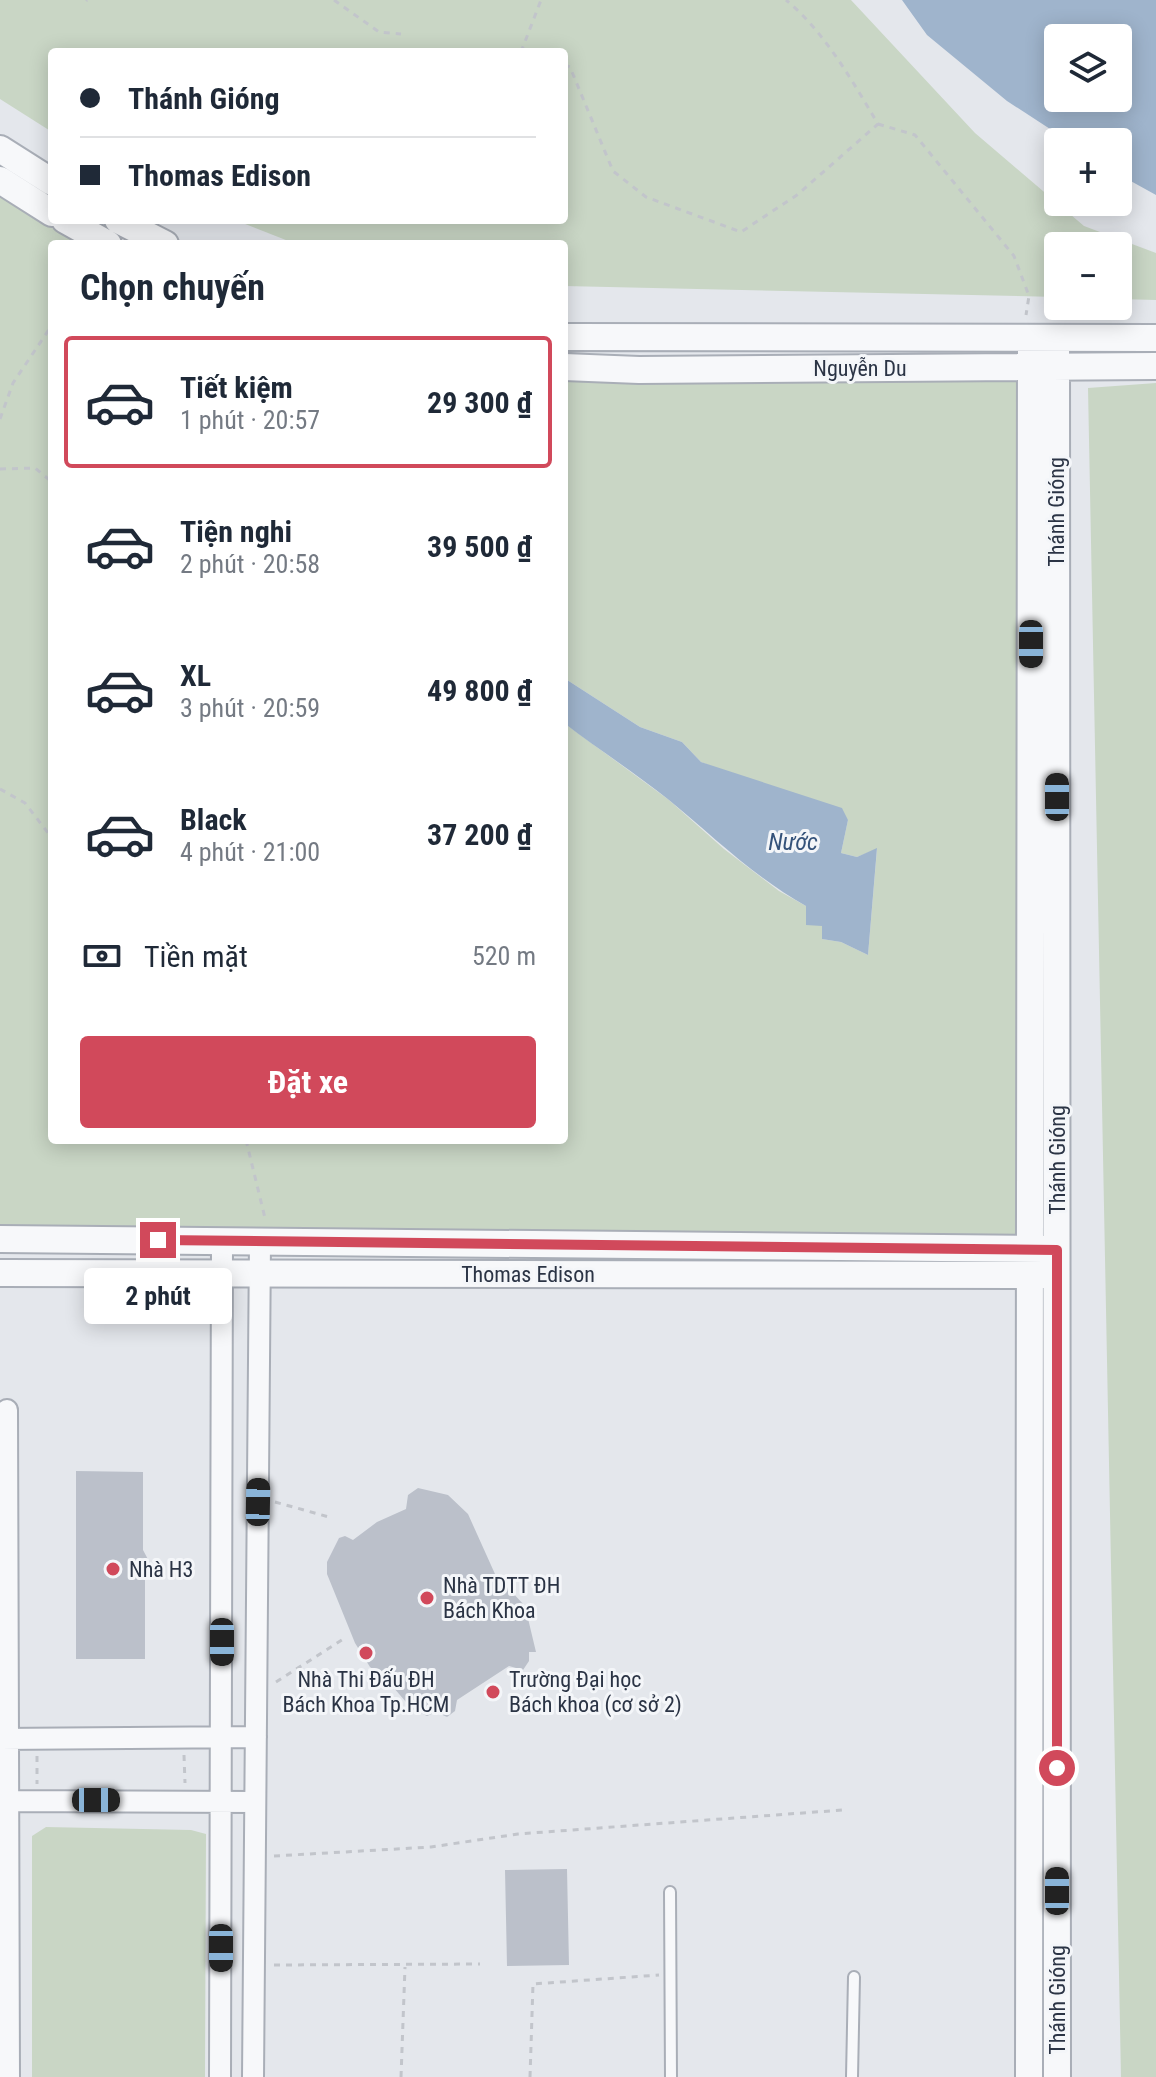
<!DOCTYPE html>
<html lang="vi">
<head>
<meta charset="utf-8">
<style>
	:root { --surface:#fff; --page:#f6f6f7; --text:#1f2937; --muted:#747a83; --line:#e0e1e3; --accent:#d1495b }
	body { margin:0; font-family:"Roboto Condensed",sans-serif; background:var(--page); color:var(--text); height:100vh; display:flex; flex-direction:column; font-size:30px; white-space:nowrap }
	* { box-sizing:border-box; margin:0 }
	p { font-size:26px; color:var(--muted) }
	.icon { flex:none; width:44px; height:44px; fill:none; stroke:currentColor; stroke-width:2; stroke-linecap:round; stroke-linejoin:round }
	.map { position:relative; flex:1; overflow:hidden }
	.drawer { position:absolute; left:48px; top:240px; width:520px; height:904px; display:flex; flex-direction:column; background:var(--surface); border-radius:8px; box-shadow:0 4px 20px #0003 }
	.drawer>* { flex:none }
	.guide { position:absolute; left:48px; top:48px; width:520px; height:176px; border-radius:8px; box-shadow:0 4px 20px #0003; display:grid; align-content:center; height:176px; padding:0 32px; background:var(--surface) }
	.tools { position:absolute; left:1044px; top:24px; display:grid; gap:16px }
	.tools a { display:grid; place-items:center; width:88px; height:88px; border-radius:8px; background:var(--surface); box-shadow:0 4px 20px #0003; font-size:40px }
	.end { position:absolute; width:36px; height:36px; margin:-18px; border:10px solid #d1495b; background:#fff; box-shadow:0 0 0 4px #fff }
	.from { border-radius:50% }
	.bubble { position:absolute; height:56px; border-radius:8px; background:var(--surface); box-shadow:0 4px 20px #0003; font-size:26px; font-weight:700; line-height:56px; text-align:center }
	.car { position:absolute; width:24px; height:48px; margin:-24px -12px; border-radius:10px; box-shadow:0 0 6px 2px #0007; background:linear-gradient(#222 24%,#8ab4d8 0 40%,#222 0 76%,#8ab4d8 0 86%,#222 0) }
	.guide b { display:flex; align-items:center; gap:28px; height:76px; font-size:30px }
	.guide b+b { border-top:2px solid var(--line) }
	.guide i { width:20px; height:20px; background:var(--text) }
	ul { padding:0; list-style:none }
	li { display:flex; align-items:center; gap:24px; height:132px; margin:0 16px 12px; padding:0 16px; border:4px solid transparent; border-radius:8px }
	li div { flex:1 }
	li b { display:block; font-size:30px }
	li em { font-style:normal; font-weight:700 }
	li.selected { border-color:var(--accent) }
	li>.icon { width:72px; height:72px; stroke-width:1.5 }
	h2 { padding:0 32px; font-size:36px; line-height:96px }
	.pay { display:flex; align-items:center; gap:20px; height:88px; padding:0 32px; font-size:30px }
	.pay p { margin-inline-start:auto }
	.action { display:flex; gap:16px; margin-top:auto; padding:16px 32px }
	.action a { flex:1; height:92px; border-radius:8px; background:var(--accent); color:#fff; font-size:32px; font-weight:700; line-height:92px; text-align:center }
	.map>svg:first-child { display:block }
	.green { fill:#c9d6c5 }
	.water { fill:#9fb4cc; fill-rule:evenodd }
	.building { fill:#bbc0ca }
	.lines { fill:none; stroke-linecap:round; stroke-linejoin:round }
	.service-casing { stroke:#a9aeb7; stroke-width:14 }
	.minor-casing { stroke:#a9aeb7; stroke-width:24 }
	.tertiary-casing { stroke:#a9aeb7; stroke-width:30 }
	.path { stroke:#c2c5cb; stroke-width:3; stroke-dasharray:6 6; stroke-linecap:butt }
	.service { stroke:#f7f8fa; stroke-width:10 }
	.minor { stroke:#f7f8fa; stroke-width:20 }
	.tertiary { stroke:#f7f8fa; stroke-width:26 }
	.route { stroke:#d1495b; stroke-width:10 }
	.poi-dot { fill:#d1495b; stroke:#f4f6f9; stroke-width:3 }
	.labels { text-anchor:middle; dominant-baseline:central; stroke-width:6; stroke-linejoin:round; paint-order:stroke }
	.street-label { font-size:22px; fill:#2b3445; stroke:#f4f6f9 }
	.poi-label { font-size:22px; fill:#2b3445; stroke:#f4f6f9; text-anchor:start }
	.water-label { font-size:24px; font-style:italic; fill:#34527a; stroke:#f4f6f9 }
</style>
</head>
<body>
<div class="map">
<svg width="1156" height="2077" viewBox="0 0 1156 2077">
	<rect width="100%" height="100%" fill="#e4e7ec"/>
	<!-- green -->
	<path class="green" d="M 0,0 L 851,0 L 975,133 L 1084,226 L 1156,253 L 1156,300 L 1118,299 L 1118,246 L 1058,246 L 1058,297 L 564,286 L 564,244 L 296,244 L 235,220 L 564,220 L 564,52 L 52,52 L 52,132 L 0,99 Z
		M 0,196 L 78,244 L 52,244 L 52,1140 L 564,1140 L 564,723 L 669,800 L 724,849 L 779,891 L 806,906 L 822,926 L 822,939 L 841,942 L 868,955 L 877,849 L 857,857 L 841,853 L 848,820 L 701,762 L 682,742 L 640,727 L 564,678 L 564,379 L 1026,378 L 1020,1234 L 0,1232 Z
		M 1156,383 L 1156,2077 L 1121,2077 L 1088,388 Z
		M 46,1827 L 191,1830 L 206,1834 L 205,2077 L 32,2077 L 32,1836 Z"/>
	<!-- water -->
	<path class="water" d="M 902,0 L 1156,0 L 1156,195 L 1118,174 L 1118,142 L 1070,142 L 1007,101 L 927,35 ZM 1058,38 L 1118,38 L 1118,98 L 1058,98 Z
		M 564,678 L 640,727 L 682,742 L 701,762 L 842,808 L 848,820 L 841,853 L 857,857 L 877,848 L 868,955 L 841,942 L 822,939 L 822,926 L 806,925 L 806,906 C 754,877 714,837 669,800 C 635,773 598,749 564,723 Z"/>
	<!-- building -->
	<path class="building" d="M 76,1471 L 143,1472 L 143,1550 L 151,1565 L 145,1578 L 145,1659 L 76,1659 Z
		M 418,1488 L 448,1495 L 468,1514 L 495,1574 L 525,1606 L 536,1652 L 529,1652 L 529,1661 L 523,1670 L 509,1666 L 457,1700 L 455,1711 L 447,1717 L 436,1712 L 427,1716 L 412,1709 L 387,1680 L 370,1667 L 355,1643 L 327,1574 L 327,1562 L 339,1538 L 345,1536 L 353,1540 L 377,1522 L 406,1509 L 408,1495 Z
		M 567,1869 L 569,1965 L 507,1966 L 505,1870 Z"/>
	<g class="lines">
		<defs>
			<path id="service" d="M 670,1892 L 671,2077
				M 852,2077 L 854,1977"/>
			<path id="minor" d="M 7,1410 L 9,2077
				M 0,1739 L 256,1737
				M 0,1801 L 255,1802
				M 220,2077 L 222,1241
				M 253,2077 L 260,1242"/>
			<path id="tertiary" d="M 0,149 L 52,182
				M 0,180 L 52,213
				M 65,220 L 108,244
				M 118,220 L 165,244
				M 564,337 L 1156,338
				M 1056,339 L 1057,2077
				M 564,367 L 639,370 L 1156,366
				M 0,1239 L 1044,1249
				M 0,1273 L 1044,1275
				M 1029,2077 L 1031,339"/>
		</defs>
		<!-- service casing -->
		<use href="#service" class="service-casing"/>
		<!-- minor casing -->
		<use href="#minor" class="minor-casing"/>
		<!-- tertiary casing -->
		<use href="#tertiary" class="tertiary-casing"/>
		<!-- path -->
		<path class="path" d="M 334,0 L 379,32 L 401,34
			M 86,1 L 87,0
			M 521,52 L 541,0
			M 564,65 L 570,67 L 613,171 L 646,197 L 741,232 L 797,195 L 878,124 C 853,82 824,31 786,0
			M 878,124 L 915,135 L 1014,256 L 1029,296 L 1026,315
			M 0,419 L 13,383 L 52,325
			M 0,469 L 35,468 L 52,482
			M 0,789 L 25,803 L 52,838
			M 246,1140 L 265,1218
			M 275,1502 L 329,1517
			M 276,1682 L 345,1638
			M 184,1755 L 185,1783
			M 37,1756 L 37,1784
			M 274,1856 L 431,1847 L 518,1834 L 843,1810
			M 274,1965 L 480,1964
			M 401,2077 L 405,1967
			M 530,2077 L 533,1984 L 659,1975"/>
		<!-- service -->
		<use href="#service" class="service"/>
		<!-- minor -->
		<use href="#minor" class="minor"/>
		<!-- tertiary -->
		<use href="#tertiary" class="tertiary"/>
	</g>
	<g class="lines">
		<!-- route -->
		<path class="route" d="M 158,1240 L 1057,1250 L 1057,1768"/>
	</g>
	<!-- markers -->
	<g class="poi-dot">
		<circle cx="113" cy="1569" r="8"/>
		<circle cx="427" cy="1598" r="8"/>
		<circle cx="366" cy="1653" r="8"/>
		<circle cx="493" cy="1692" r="8"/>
	</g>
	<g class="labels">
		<!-- street labels -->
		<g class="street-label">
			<text x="860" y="368">Nguyễn Du</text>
			<text transform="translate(1056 512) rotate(-90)">Thánh Gióng</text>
			<text transform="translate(1057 1160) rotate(-90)">Thánh Gióng</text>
			<text x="528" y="1274">Thomas Edison</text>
			<text transform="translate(1057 2000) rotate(-90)">Thánh Gióng</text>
		</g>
		<!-- poi labels -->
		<g class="poi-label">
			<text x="129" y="1569">Nhà H3</text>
			<text x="443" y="1585">Nhà TDTT ĐH<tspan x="443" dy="25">Bách Khoa</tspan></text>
			<text x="366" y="1679" text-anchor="middle">Nhà Thi Đấu ĐH<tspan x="366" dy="25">Bách Khoa Tp.HCM</tspan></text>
			<text x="509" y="1679">Trường Đại học<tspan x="509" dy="25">Bách khoa (cơ sở 2)</tspan></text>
		</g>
		<!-- water labels -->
		<g class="water-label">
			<text x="793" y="842">Nước</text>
		</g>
	</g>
</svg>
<div class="tools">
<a><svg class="icon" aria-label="layers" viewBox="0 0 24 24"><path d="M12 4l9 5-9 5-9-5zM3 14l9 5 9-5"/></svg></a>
<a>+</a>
<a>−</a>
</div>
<i class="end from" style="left:1057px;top:1768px"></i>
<i class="end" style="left:158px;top:1240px"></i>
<div class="bubble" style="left:84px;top:1268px;width:148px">2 phút</div>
<i class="car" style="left:1031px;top:644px;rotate:180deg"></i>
<i class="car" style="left:1057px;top:797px;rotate:0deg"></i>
<i class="car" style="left:258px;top:1502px;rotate:1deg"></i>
<i class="car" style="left:222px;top:1642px;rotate:180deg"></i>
<i class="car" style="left:96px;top:1800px;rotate:90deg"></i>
<i class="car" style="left:1057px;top:1891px;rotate:0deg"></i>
<i class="car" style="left:221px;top:1948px;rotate:180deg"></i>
<div class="guide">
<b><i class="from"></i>Thánh Gióng</b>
<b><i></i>Thomas Edison</b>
</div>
<section class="drawer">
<h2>Chọn chuyến</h2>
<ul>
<li class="selected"><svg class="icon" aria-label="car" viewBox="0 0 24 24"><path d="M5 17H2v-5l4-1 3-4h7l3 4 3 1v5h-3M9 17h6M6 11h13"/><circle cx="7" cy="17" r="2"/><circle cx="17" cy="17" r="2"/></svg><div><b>Tiết kiệm</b><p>1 phút · 20:57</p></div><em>29 300 ₫</em></li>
<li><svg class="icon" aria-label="car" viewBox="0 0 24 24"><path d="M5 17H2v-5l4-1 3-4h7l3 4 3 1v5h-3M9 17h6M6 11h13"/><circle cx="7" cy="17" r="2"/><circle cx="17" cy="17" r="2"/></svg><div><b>Tiện nghi</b><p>2 phút · 20:58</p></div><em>39 500 ₫</em></li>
<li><svg class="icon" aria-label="car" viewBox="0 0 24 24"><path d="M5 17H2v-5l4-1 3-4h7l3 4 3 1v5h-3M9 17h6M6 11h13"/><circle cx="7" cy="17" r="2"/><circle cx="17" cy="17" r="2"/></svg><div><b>XL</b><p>3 phút · 20:59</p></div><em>49 800 ₫</em></li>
<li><svg class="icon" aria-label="car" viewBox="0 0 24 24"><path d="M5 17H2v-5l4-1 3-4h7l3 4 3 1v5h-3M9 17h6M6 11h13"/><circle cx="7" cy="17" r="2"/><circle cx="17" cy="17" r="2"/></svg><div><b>Black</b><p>4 phút · 21:00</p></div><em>37 200 ₫</em></li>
</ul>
<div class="pay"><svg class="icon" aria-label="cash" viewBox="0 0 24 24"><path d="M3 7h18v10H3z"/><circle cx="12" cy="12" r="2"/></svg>Tiền mặt<p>520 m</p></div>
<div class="action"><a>Đặt xe</a></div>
</section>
</div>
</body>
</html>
